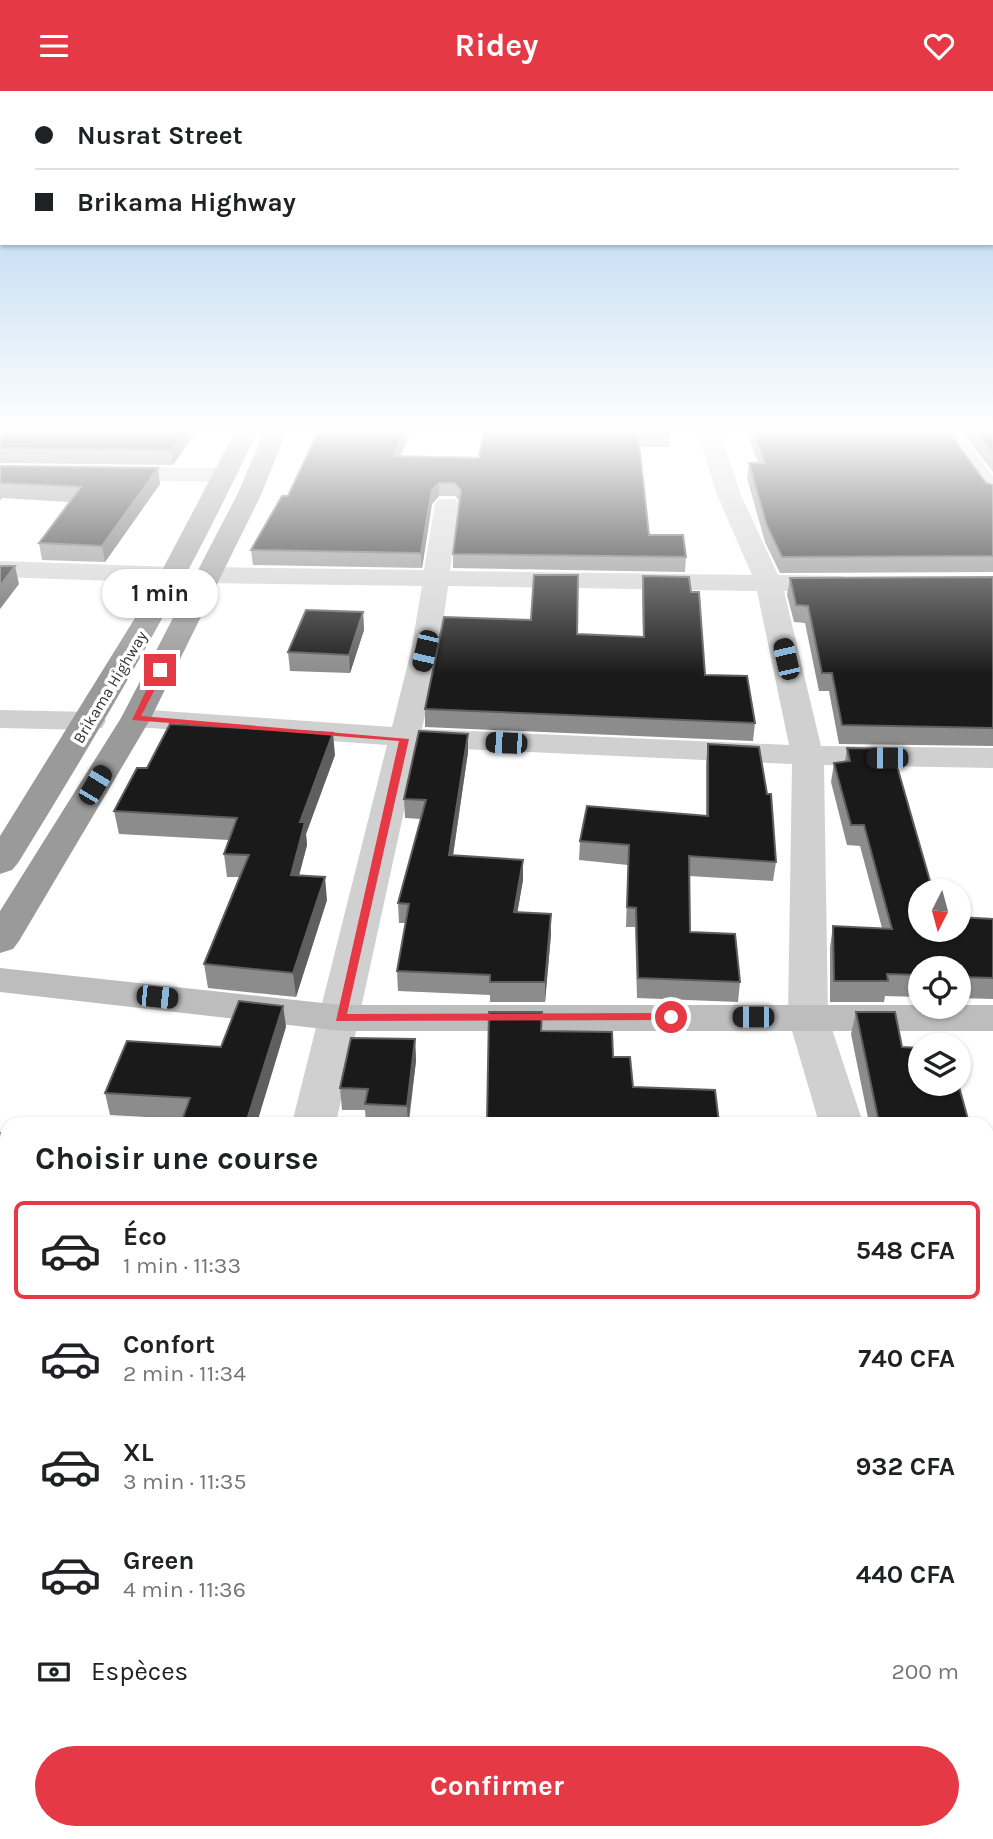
<!DOCTYPE html>
<html lang="fr">
<head>
<meta charset="utf-8">
<style>
	:root { --surface:#fff; --page:#f2f2f2; --text:#202124; --muted:#757577; --line:#e0e0e0; --accent:#e63946 }
	body { margin:0; font-family:Karla,sans-serif; background:var(--page); color:var(--text); height:100vh; display:flex; flex-direction:column; font-size:26px; white-space:nowrap }
	* { box-sizing:border-box; margin:0 }
	p { font-size:23px; color:var(--muted) }
	.icon { flex:none; width:38px; height:38px; fill:none; stroke:currentColor; stroke-width:2; stroke-linecap:round; stroke-linejoin:round }
	.map { position:relative; flex:1; overflow:hidden }
	.panel { position:absolute; left:0px; top:1026px; width:994px; height:723px; display:flex; flex-direction:column; background:var(--surface); border-radius:21px 21px 0 0; box-shadow:0 2px 5px #0004 }
	.panel>* { flex:none }
	.top-card { position:absolute; left:0px; top:0px; width:994px; height:154px; box-shadow:0 2px 5px #0004; display:grid; align-content:center; height:154px; padding:0 35px; background:var(--surface) }
	.needle { width:46px; rotate:186deg }
	.buttons { position:absolute; left:908px; top:788px; display:grid; gap:14px }
	.buttons a { display:grid; place-items:center; width:63px; height:63px; border-radius:50%; background:var(--surface); box-shadow:0 2px 5px #0004; font-size:35px }
	.end { position:absolute; width:32px; height:32px; margin:-16px; border:9px solid #e63946; background:#fff; box-shadow:0 0 0 4px #fff }
	.from { border-radius:50% }
	.bubble { position:absolute; height:49px; border-radius:24px; background:var(--surface); box-shadow:0 2px 5px #0004; font-size:23px; font-weight:700; line-height:49px; text-align:center }
	.car { position:absolute; width:21px; height:42px; margin:-21px -10px; border-radius:9px; box-shadow:0 0 5px 2px #0007; background:linear-gradient(#222 24%,#8ab4d8 0 40%,#222 0 76%,#8ab4d8 0 86%,#222 0) }
	.top-card b { display:flex; align-items:center; gap:24px; height:66px; font-size:26px }
	.top-card b+b { border-top:2px solid var(--line) }
	.top-card i { width:18px; height:18px; background:var(--text) }
	ul { padding:0; list-style:none }
	li { display:flex; align-items:center; gap:21px; height:98px; margin:0 14px 10px; padding:0 21px; border:4px solid transparent; border-radius:10px }
	li div { flex:1 }
	li b { display:block; font-size:26px }
	li em { font-style:normal; font-weight:700 }
	li.on { border-color:var(--accent) }
	li>.icon { width:63px; height:63px; stroke-width:1.5 }
	h2 { padding:0 35px; font-size:32px; line-height:84px }
	.pay { display:flex; align-items:center; gap:18px; height:77px; padding:0 35px; font-size:26px }
	.pay p { margin-inline-start:auto }
	.primary-button { display:flex; gap:14px; margin-top:auto; padding:14px 35px }
	.primary-button a { flex:1; height:80px; border-radius:42px; background:var(--accent); color:#fff; font-size:28px; font-weight:700; line-height:80px; text-align:center }
	header { display:flex; justify-content:space-between; align-items:center; height:91px; padding:0 35px; background:var(--accent); color:#fff; font-size:32px; font-weight:700 }
	.map>svg:first-child { display:block }
	.lines { fill:none; stroke-linecap:round; stroke-linejoin:round }
	.street { fill:#d0d0d0; fill-rule:evenodd }
	.secondary { fill:#bdbdbd; fill-rule:evenodd }
	.highway { fill:#9a9a9a; fill-rule:evenodd }
	.wall { fill:#8c8c8c }
	.shaded-wall { fill:#5f5f5f }
	.building { fill:#1a1a1a; stroke:#5f5f5f; stroke-width:2 }
	.route { fill:#e63946 }
	.labels { text-anchor:middle; dominant-baseline:central; stroke-width:7; stroke-linejoin:round; paint-order:stroke }
	.far-street-label { font-size:16px; fill:#333; stroke:#fff }
</style>
</head>
<body>
<header><svg class="icon" aria-label="menu" viewBox="0 0 24 24"><path d="M4 6h16M4 12h16M4 18h16"/></svg>Ridey<svg class="icon" aria-label="heart" viewBox="0 0 24 24"><path d="M12 20l-8-8c-3-5 5-10 8-4 3-6 11-1 8 4z"/></svg></header>
<div class="map">
<svg width="993" height="1748" viewBox="0 0 993 1748">
	<rect width="100%" height="100%" fill="#fff"/>
	<g class="lines">
		<!-- street -->
		<path class="street" d="M 697,339 L 719,339 L 741,404 L 778,484 L 840,485 L 849,487 L 853,493 L 849,499 L 784,500 L 821,655 L 993,657 L 993,677 L 824,674 L 828,926 L 863,1032 L 819,1032 L 788,926 L 792,673 L 418,656 L 336,1032 L 292,1032 L 387,654 L 136,636 L 125,633 L 121,627 L 125,621 L 136,618 L 392,636 L 411,560 L 422,495 L 209,492 L 200,490 L 196,484 L 200,478 L 209,476 L 424,479 L 435,413 L 439,408 L 455,408 L 459,413 L 450,480 L 752,484 L 717,404 ZM 448,495 L 757,500 L 789,654 L 422,638 L 439,560 Z
			M 936,339 L 958,339 L 993,385 L 993,408 L 985,406 Z
			M 0,374 L 226,377 L 237,384 L 226,391 L 0,388 Z
			M 0,470 L 175,476 L 184,478 L 188,484 L 184,490 L 175,492 L 0,486 Z
			M 0,619 L 91,621 L 102,623 L 106,630 L 102,637 L 91,639 L 0,637 Z
			M 987,1483 L 993,1485 L 993,1564 L 987,1562 Z
			M 0,1541 L 7,1541 L 7,1601 L 0,1601 Z
			M 32,1741 L 98,1741 L 96,1748 L 30,1748 Z"/>
		<!-- secondary -->
		<path class="secondary" d="M 0,877 L 341,914 L 993,914 L 993,940 L 341,940 L 0,901 Z"/>
		<!-- highway -->
		<path class="highway" d="M 236,339 L 258,339 C 188,490 105,631 18,772 L 12,779 L 0,783 L 0,745 L 148,506 Z
			M 265,339 L 287,339 L 261,404 L 151,627 L 19,850 L 13,858 L 0,862 L 0,820 L 121,627 L 237,404 Z"/>
	</g>
	<!-- wall -->
	<path class="wall" d="M 0,339 L 197,339 L 173,374 L 0,372 Z
		M 411,339 L 400,365 L 479,367 L 484,339 L 670,343 L 669,356 L 639,356 L 649,444 L 686,466 L 685,481 L 453,477 L 453,463 L 460,411 L 455,405 L 439,405 L 432,413 L 422,477 L 253,474 L 251,459 L 288,405 Z
		M 746,339 L 947,339 L 986,392 L 993,394 L 993,481 L 780,482 L 765,451 L 747,387 L 749,372 L 758,372 Z
		M 961,339 L 993,339 L 993,381 Z
		M 0,375 L 160,393 L 105,471 L 42,469 L 39,452 L 70,411 L 2,407 L 0,410 Z
		M 643,485 L 691,501 L 705,584 L 755,632 L 753,650 L 425,636 L 425,618 L 577,543 L 643,546 L 642,502 Z
		M 993,486 L 993,655 L 839,653 L 829,600 L 819,600 L 805,532 L 794,531 L 787,504 L 790,487 Z
		M 363,521 L 364,539 L 350,582 L 290,580 L 288,561 Z
		M 468,643 L 468,661 L 453,765 L 523,769 L 523,789 L 517,822 L 551,823 L 551,843 L 545,911 L 490,911 L 490,904 L 398,900 L 397,880 L 406,832 L 399,832 L 398,812 L 421,728 L 405,727 L 404,708 Z
		M 708,653 L 776,771 L 773,790 L 689,785 L 690,841 L 740,891 L 738,911 L 637,907 L 635,836 L 626,836 L 628,774 L 579,769 L 580,750 L 706,725 L 706,672 Z
		M 847,657 L 920,838 L 993,828 L 993,908 L 959,907 L 959,877 L 920,877 L 920,906 L 885,905 L 884,911 L 830,911 L 830,856 L 833,835 L 882,837 L 860,755 L 847,754 L 831,691 L 834,672 L 845,671 Z
		M 335,664 L 306,743 L 307,754 L 299,785 L 327,809 L 296,906 L 208,897 L 204,873 L 239,786 L 227,786 L 224,763 L 229,749 L 119,743 L 114,720 L 147,677 Z
		M 283,915 L 286,936 L 183,1028 L 110,1024 L 105,1002 L 221,956 Z
		M 856,921 L 902,956 L 969,1032 L 869,1032 L 851,943 Z
		M 415,948 L 416,970 L 409,1032 L 366,1032 L 365,1019 L 342,1019 L 340,997 Z
		M 0,1042 L 7,1042 L 7,1121 L 0,1120 Z
		M 987,1055 L 993,1055 L 993,1184 L 987,1183 Z
		M 7,1176 L 7,1239 L 0,1256 L 0,1204 L 4,1204 L 0,1192 Z
		M 987,1284 L 993,1284 L 993,1436 L 987,1435 Z
		M 813,1741 L 954,1741 L 950,1748 Z"/>
	<!-- shaded-wall -->
	<path class="shaded-wall" d="M 185,339 L 197,339 L 173,374 L 171,359 Z
		M 405,339 L 411,339 L 395,378 L 394,365 Z
		M 158,377 L 160,393 L 105,471 L 102,455 Z
		M 439,392 L 439,405 L 432,413 L 422,477 L 421,462 L 432,399 Z
		M 15,475 L 19,493 L 0,518 L 0,495 Z
		M 363,521 L 364,539 L 350,582 L 349,564 Z
		M 333,642 L 335,664 L 306,743 L 307,754 L 293,807 L 291,784 L 300,731 Z
		M 468,643 L 468,661 L 450,784 L 449,764 Z
		M 523,769 L 523,789 L 514,841 L 514,821 Z
		M 325,786 L 327,809 L 296,906 L 293,882 Z
		M 551,823 L 551,843 L 545,911 L 545,891 Z
		M 283,915 L 286,936 L 257,1032 L 246,1032 Z
		M 415,948 L 416,970 L 408,1032 L 407,1015 Z
		M 5,1204 L 7,1210 L 7,1239 L 0,1256 L 0,1216 Z
		M 337,1741 L 341,1741 L 341,1748 L 337,1748 Z"/>
	<!-- building -->
	<path class="building" d="M 0,339 L 185,339 L 171,359 L 0,357 Z
		M 319,339 L 405,339 L 394,365 L 479,367 L 484,339 L 670,339 L 670,343 L 638,343 L 649,444 L 683,444 L 686,466 L 453,463 L 461,399 L 455,392 L 439,392 L 432,399 L 421,462 L 251,459 L 282,405 L 288,405 Z
		M 753,339 L 947,339 L 986,392 L 993,394 L 993,465 L 782,466 L 767,435 L 749,372 L 765,372 Z
		M 975,339 L 993,339 L 993,361 Z
		M 0,375 L 158,377 L 102,455 L 39,452 L 81,396 L 0,392 Z
		M 0,475 L 15,475 L 0,495 Z
		M 534,484 L 578,484 L 577,543 L 644,546 L 643,485 L 689,486 L 691,501 L 699,501 L 705,584 L 747,585 L 755,632 L 425,618 L 444,526 L 531,529 Z
		M 993,486 L 993,637 L 842,634 L 832,582 L 822,582 L 808,515 L 796,514 L 790,487 Z
		M 306,519 L 363,521 L 349,564 L 288,561 Z
		M 170,633 L 333,642 L 300,731 L 305,731 L 291,784 L 325,786 L 293,882 L 204,873 L 249,764 L 224,763 L 237,727 L 114,720 L 137,677 L 147,677 Z
		M 419,640 L 468,643 L 449,764 L 523,769 L 514,821 L 551,823 L 545,891 L 490,891 L 490,884 L 397,880 L 409,813 L 398,812 L 426,709 L 404,708 Z
		M 708,653 L 759,656 L 767,703 L 771,703 L 776,771 L 689,765 L 690,841 L 735,843 L 740,891 L 638,887 L 636,817 L 627,816 L 629,754 L 580,750 L 587,715 L 708,725 Z
		M 847,657 L 892,658 L 930,790 L 941,790 L 944,800 L 920,800 L 920,838 L 959,838 L 959,826 L 993,828 L 993,887 L 959,886 L 959,877 L 920,877 L 920,884 L 887,883 L 888,890 L 834,890 L 833,835 L 892,838 L 864,734 L 851,734 L 834,672 L 850,670 Z
		M 239,910 L 283,915 L 246,1032 L 181,1032 L 190,1007 L 105,1002 L 127,950 L 221,956 Z
		M 489,921 L 542,921 L 541,940 L 612,941 L 613,966 L 630,966 L 633,996 L 715,999 L 719,1032 L 487,1032 Z
		M 856,921 L 895,921 L 902,956 L 920,957 L 920,992 L 958,992 L 969,1032 L 879,1032 Z
		M 351,947 L 415,948 L 407,1015 L 365,1013 L 368,998 L 340,997 Z
		M 0,1042 L 7,1042 L 7,1099 L 0,1098 Z
		M 987,1055 L 993,1055 L 993,1161 L 987,1161 Z
		M 7,1176 L 7,1192 L 0,1192 Z
		M 0,1204 L 5,1204 L 0,1216 Z
		M 987,1284 L 993,1284 L 993,1403 L 987,1379 Z
		M 225,1741 L 337,1741 L 337,1748 L 225,1748 Z
		M 545,1741 L 629,1741 L 629,1748 L 546,1748 Z"/>
	<!-- sky -->
	<linearGradient id="sky" x2="0" y2="1"><stop stop-color="#9ec6ea"/><stop offset="0.58" stop-color="#fff"/><stop offset="1" stop-color="#fff" stop-opacity="0"/></linearGradient>
	<rect width="993" height="584" fill="url(#sky)"/>
	<!-- route -->
	<path class="route" d="M 160,577 L 165,579 L 141,625 L 409,648 L 347,923 L 671,922 L 675,923 L 675,929 L 336,930 L 399,650 L 132,629 L 156,579 Z"/>
	<g class="labels">
		<!-- far-street labels -->
		<g class="far-street-label">
			<text transform="translate(110 596) rotate(-59)">Brikama Highway</text>
		</g>
	</g>
</svg>
<div class="buttons">
<a><svg class="needle" viewBox="-14 -14 28 28"><path d="M0-13l5 13h-10z" fill="#e53935"/><path d="M0 13l5-13h-10z" fill="#757577"/></svg></a>
<a><svg class="icon" aria-label="locate" viewBox="0 0 24 24"><circle cx="12" cy="12" r="6"/><path d="M12 2v4M12 18v4M2 12h4M18 12h4"/></svg></a>
<a><svg class="icon" aria-label="layers" viewBox="0 0 24 24"><path d="M12 4l9 5-9 5-9-5zM3 14l9 5 9-5"/></svg></a>
</div>
<i class="end from" style="left:671px;top:926px"></i>
<i class="end" style="left:160px;top:579px"></i>
<div class="bubble" style="left:102px;top:478px;width:116px">1 min</div>
<i class="car" style="left:425px;top:560px;rotate:193deg"></i>
<i class="car" style="left:786px;top:568px;rotate:347deg"></i>
<i class="car" style="left:506px;top:652px;rotate:272deg"></i>
<i class="car" style="left:887px;top:667px;rotate:270deg"></i>
<i class="car" style="left:95px;top:694px;rotate:31deg"></i>
<i class="car" style="left:157px;top:906px;rotate:96deg"></i>
<i class="car" style="left:753px;top:926px;rotate:270deg"></i>
<div class="top-card">
<b><i class="from"></i>Nusrat Street</b>
<b><i></i>Brikama Highway</b>
</div>
<section class="panel">
<h2>Choisir une course</h2>
<ul>
<li class="on"><svg class="icon" aria-label="car" viewBox="0 0 24 24"><path d="M5 17H2v-5l4-1 3-4h7l3 4 3 1v5h-3M9 17h6M6 11h13"/><circle cx="7" cy="17" r="2"/><circle cx="17" cy="17" r="2"/></svg><div><b>Éco</b><p>1 min · 11:33</p></div><em>548 CFA</em></li>
<li><svg class="icon" aria-label="car" viewBox="0 0 24 24"><path d="M5 17H2v-5l4-1 3-4h7l3 4 3 1v5h-3M9 17h6M6 11h13"/><circle cx="7" cy="17" r="2"/><circle cx="17" cy="17" r="2"/></svg><div><b>Confort</b><p>2 min · 11:34</p></div><em>740 CFA</em></li>
<li><svg class="icon" aria-label="car" viewBox="0 0 24 24"><path d="M5 17H2v-5l4-1 3-4h7l3 4 3 1v5h-3M9 17h6M6 11h13"/><circle cx="7" cy="17" r="2"/><circle cx="17" cy="17" r="2"/></svg><div><b>XL</b><p>3 min · 11:35</p></div><em>932 CFA</em></li>
<li><svg class="icon" aria-label="car" viewBox="0 0 24 24"><path d="M5 17H2v-5l4-1 3-4h7l3 4 3 1v5h-3M9 17h6M6 11h13"/><circle cx="7" cy="17" r="2"/><circle cx="17" cy="17" r="2"/></svg><div><b>Green</b><p>4 min · 11:36</p></div><em>440 CFA</em></li>
</ul>
<div class="pay"><svg class="icon" aria-label="cash" viewBox="0 0 24 24"><path d="M3 7h18v10H3z"/><circle cx="12" cy="12" r="2"/></svg>Espèces<p>200 m</p></div>
<div class="primary-button"><a>Confirmer</a></div>
</section>
</div>
</body>
</html>
